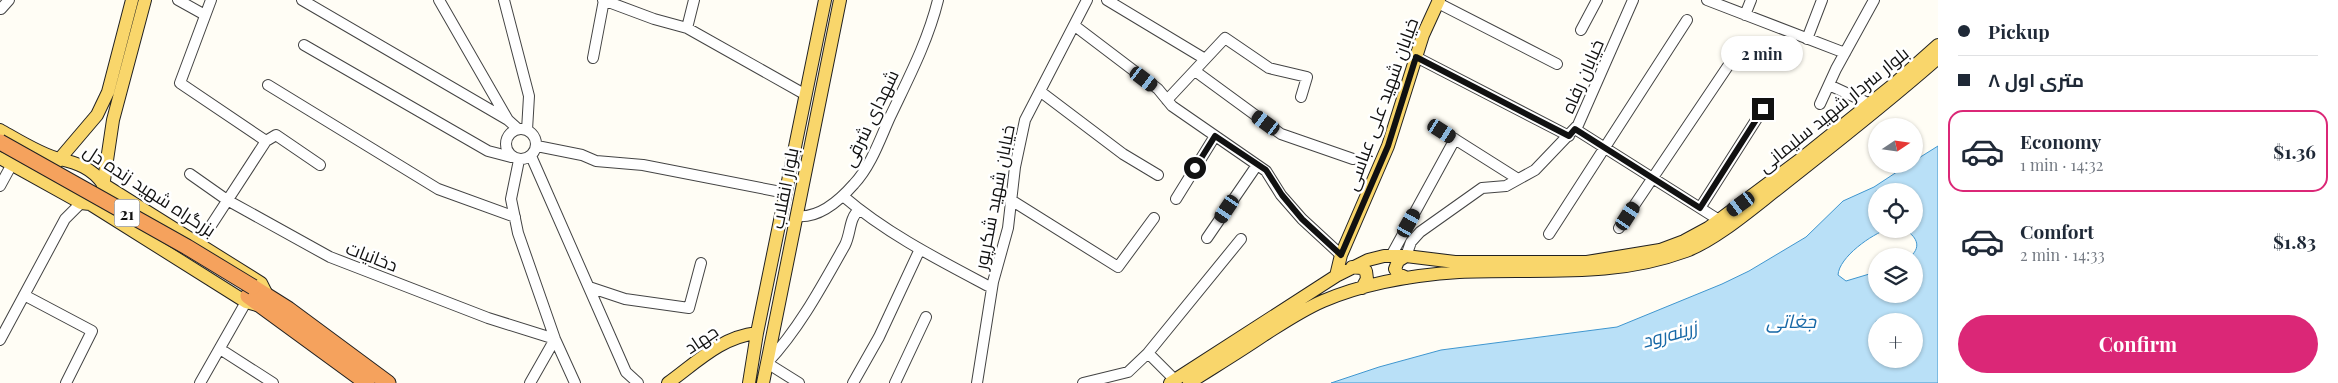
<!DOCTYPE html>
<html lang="en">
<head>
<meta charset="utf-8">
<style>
	:root { --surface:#fff; --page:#f2f2f3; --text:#1f2937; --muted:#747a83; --line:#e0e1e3; --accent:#db2777 }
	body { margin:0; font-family:"Playfair Display",Cairo,serif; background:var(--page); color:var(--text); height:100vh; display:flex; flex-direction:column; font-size:19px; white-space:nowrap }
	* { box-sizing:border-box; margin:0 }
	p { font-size:16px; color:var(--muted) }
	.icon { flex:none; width:28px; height:28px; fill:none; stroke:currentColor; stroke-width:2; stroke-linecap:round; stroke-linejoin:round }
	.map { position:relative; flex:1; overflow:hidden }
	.sheet { display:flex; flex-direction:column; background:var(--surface); width:400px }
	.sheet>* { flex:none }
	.hud { display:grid; align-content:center; height:110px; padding:0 20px; background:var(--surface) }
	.needle { width:32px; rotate:77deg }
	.fabs { position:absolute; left:1868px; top:118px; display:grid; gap:10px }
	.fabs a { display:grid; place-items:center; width:55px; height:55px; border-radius:50%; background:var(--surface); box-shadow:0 1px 4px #0004; font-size:25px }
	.end { position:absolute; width:22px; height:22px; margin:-11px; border:6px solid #111; background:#fff; box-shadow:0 0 0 2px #fff }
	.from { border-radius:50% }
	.bubble { position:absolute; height:35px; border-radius:18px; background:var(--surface); box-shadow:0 1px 4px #0004; font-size:16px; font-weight:700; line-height:35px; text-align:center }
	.car { position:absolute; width:15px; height:30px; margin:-15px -8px; border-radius:6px; box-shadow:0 0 4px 1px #0007; background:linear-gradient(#222 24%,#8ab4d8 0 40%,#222 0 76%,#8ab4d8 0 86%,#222 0) }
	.hud b { display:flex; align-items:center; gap:18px; height:48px; font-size:19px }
	.hud b+b { border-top:1px solid var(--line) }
	.hud i { width:12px; height:12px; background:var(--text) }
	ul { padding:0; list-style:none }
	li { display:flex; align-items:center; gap:15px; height:82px; margin:0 10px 8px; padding:0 10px; border:2px solid transparent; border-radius:15px }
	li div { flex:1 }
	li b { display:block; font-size:19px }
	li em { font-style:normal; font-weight:700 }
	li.selected { border-color:var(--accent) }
	li>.icon { width:45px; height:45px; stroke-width:1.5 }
	.button { display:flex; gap:10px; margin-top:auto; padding:10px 20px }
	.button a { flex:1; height:58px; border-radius:30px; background:var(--accent); color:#fff; font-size:20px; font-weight:700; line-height:58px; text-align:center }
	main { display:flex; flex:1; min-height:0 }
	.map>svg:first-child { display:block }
	.water { fill:#b9e0f7; stroke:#3f96cf; fill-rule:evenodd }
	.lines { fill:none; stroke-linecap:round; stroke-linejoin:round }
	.minor-casing { stroke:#444; stroke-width:12 }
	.major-casing { stroke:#222; stroke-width:14 }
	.highway-casing { stroke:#222; stroke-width:17 }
	.minor { stroke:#fff; stroke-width:10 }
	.major { stroke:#f9d66b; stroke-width:12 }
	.highway { stroke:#f5a25d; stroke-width:15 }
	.highway-bridge-casing { stroke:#222; stroke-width:17; stroke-linecap:butt }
	.highway-bridge { stroke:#f5a25d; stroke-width:15 }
	.route { stroke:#111; stroke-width:6 }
	.labels { text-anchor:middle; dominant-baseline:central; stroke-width:5; stroke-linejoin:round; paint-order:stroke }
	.shield { fill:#fff; stroke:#585858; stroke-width:1 }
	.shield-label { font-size:16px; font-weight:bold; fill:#111 }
	.street-label { font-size:18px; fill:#111; stroke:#fff }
	.water-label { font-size:19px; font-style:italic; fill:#1768a6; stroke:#fff }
</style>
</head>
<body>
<main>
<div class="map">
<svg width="1938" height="383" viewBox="0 0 1938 383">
	<rect width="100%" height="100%" fill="#fffdf5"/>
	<!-- water -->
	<path class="water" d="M 1938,146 L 1938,383 L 1331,383 L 1379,367 L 1441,350 L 1617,327 L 1722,284 L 1749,271 L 1806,237 L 1843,201 L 1874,187 L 1909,164 L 1914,164 L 1914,161 ZM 1876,191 L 1914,191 L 1914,229 L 1904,229 C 1916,236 1922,246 1911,256 L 1914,256 L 1914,294 L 1876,294 L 1876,272 L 1846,281 L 1838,275 C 1839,257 1872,234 1888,229 L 1876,229 ZM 1876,321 L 1914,321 L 1914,359 L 1876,359 Z"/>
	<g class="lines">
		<defs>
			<path id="minor" d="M 178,0 L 205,15
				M 302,0 L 508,120
				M 439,0 L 508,120 L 518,129
				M 504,0 L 529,96 L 527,130
				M 603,0 L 654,19 L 687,28 L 806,95
				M 1107,0 L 1205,59
				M 1707,0 L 1845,53
				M 1438,3 L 1557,64
				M 1,9 L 9,0
				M 1745,15 L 1751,0
				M 1075,26 L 1158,89 L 1172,106 L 1266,171 L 1281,195 L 1302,219 L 1341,255
				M 687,28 L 694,0
				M 1581,30 L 1597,0
				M 1807,39 L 1822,0
				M 304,45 L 488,151 L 511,157
				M 1416,57 L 1569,136
				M 593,58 L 604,0
				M 1195,71 L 1281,134 L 1353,159
				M 268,85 L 438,189 L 515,217
				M 1829,85 L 1870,104
				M 1041,92 L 1123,154 L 1158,175
				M 1167,100 L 1225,38 L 1269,68 L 1307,77 L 1301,97
				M 1820,104 L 1836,69 L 1874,0
				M506 144a15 15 0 1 1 30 0a15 15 0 1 1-30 0Z
				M 1575,129 L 1719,220
				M 1442,131 L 1518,179
				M 266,141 L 276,135 L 320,165
				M 537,146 L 582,155 L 596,161 L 643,165 L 786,193
				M 531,156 L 626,372 L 638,383
				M 519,160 L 511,199 L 518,233 L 555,339 L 575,383
				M 190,174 L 227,200 L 330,257 L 488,318 L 555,339 L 530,383
				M 0,186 L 12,164
				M 843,196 C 887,234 941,261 992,288
				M 1176,199 L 1215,136
				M 1011,200 L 1118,267 L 1154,218
				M 1700,208 L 1763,109
				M 796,216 C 819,219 840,200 854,184 C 871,166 880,139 890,117 C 908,79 928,41 938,0
				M 1619,228 L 1728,66
				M 1549,234 L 1687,20
				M 1207,238 L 1257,165
				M 199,244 L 266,141 L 180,83 L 211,0
				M 1391,256 L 1455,139
				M 1406,256 L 1411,242 L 1420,232 L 1482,188 L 1506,186 L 1535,170 L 1578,125 L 1633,0
				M 589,287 L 625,299 L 689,308 L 701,263
				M 24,295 L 92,331 L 66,383
				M 0,340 L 65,219 L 81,203
				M 220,349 L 273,383
				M 1148,353 L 1175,380
				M 200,383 L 246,302
				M 799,383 L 767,363 C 799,329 822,286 845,245 C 851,233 849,218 859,210
				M 853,383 L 879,337 L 920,249
				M 895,383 L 926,317
				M 977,383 L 993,282 L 1008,228 L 1015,167 L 1025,120 L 1087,0
				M 1083,383 L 1128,372 L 1148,353 L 1241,239"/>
			<path id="major" d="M 0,130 C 16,139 43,156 60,159 C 77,163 92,168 103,184 L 261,283 L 268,297
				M 0,158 L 81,203 L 90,204 L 246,302 L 257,305
				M 57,162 L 97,115 L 108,92 L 132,0
				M 103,187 L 113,120 L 145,0
				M 1406,256 L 1398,261 L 1395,269 L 1398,274 L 1407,278
				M 1352,267 L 1361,268 L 1366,271 L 1367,279 L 1362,288
				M 1336,276 L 1341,255 L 1388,146 L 1423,35 L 1439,0
				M 668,383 C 697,362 721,337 757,333
				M 749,383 L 757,333 L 825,0
				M 763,383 L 840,0
				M 1170,383 L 1336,276 L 1368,260 L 1384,256 L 1406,256 L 1455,262 L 1587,262 L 1660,250 L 1684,241 L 1708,228 L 1802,158 L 1893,85 L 1938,45
				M 1189,383 C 1214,367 1239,352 1264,335 C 1283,323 1302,310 1323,301 C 1365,283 1414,275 1459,272 C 1537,268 1610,279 1686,251 C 1716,240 1754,207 1780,187 C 1833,145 1887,103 1938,58"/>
			<path id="highway" d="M 253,287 L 288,309 L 388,383
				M 248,296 L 367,383"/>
		</defs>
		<!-- minor casing -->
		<use href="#minor" class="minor-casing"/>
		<!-- major casing -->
		<use href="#major" class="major-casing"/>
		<!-- highway casing -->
		<use href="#highway" class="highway-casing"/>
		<!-- minor -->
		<use href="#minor" class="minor"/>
		<!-- major -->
		<use href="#major" class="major"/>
		<!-- highway -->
		<use href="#highway" class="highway"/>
		<defs>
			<path id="highway-bridge" d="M 0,142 L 187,247 L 253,287"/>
		</defs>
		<!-- highway-bridge casing -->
		<use href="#highway-bridge" class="highway-bridge-casing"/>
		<!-- highway-bridge -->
		<use href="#highway-bridge" class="highway-bridge"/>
	</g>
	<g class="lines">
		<!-- route -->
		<path class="route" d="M 1195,168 L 1215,136 L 1266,170 L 1282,195 L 1302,219 L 1341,255 L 1388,146 L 1416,57 L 1569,136 L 1575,129 L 1700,208 L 1763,109"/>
	</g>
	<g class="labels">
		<!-- shield labels -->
		<rect class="shield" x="114.5" y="199.5" width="25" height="27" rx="4"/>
		<g class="shield-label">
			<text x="127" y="213">21</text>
		</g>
		<!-- street labels -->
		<g class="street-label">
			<text transform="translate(1582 76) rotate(-66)">خیابان رفاه</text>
			<text transform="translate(1381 104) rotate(-70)">خیابان شهید علی عباسی</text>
			<text transform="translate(1833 109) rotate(-39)">بلوار سردار شهید سلیمانی</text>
			<text transform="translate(870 118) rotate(-64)">شهدای شرقی</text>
			<text transform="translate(784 188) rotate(-79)">بلوار انقلاب</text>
			<text transform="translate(150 190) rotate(33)">بزرگراه شهید زنده دل</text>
			<text transform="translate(994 197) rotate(-79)">خیابان شهید شکرپور</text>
			<text transform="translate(372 256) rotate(21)">دخانیات</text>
			<text transform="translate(701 339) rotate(-34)">جهاد</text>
		</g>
		<!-- water labels -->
		<g class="water-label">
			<text x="1791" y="320">جغاتی</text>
			<text transform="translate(1669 333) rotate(-15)">زرینه‌رود</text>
		</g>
	</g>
</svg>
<div class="fabs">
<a><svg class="needle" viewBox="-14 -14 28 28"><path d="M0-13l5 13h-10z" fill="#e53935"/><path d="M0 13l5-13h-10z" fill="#747a83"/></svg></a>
<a><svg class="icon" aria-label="locate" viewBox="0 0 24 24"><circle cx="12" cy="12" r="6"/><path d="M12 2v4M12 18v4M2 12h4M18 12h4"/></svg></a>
<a><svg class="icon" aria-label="layers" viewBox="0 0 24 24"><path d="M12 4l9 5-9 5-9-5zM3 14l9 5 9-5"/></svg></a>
<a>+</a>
</div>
<i class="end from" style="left:1195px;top:168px"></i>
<i class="end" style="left:1763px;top:109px"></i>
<div class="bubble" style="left:1721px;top:36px;width:82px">2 min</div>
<i class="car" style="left:1144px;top:79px;rotate:127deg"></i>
<i class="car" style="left:1266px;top:123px;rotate:306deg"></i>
<i class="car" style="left:1442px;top:131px;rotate:122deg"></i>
<i class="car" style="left:1741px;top:204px;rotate:234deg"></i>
<i class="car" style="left:1227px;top:209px;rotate:214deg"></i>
<i class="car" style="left:1628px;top:216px;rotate:33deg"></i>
<i class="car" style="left:1409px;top:223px;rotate:29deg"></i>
</div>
<section class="sheet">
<div class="hud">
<b><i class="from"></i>Pickup</b>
<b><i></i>۸ متری اول</b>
</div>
<ul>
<li class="selected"><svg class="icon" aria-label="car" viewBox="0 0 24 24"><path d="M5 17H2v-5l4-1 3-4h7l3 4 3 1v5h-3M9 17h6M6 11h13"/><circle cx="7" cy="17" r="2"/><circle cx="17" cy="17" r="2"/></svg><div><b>Economy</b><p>1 min · 14:32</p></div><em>$1.36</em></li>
<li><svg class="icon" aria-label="car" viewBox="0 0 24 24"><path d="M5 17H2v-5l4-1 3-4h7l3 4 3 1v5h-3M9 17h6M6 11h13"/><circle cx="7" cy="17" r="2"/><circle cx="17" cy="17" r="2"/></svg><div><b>Comfort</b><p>2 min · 14:33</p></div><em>$1.83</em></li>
</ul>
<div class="button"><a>Confirm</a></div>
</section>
</main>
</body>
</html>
